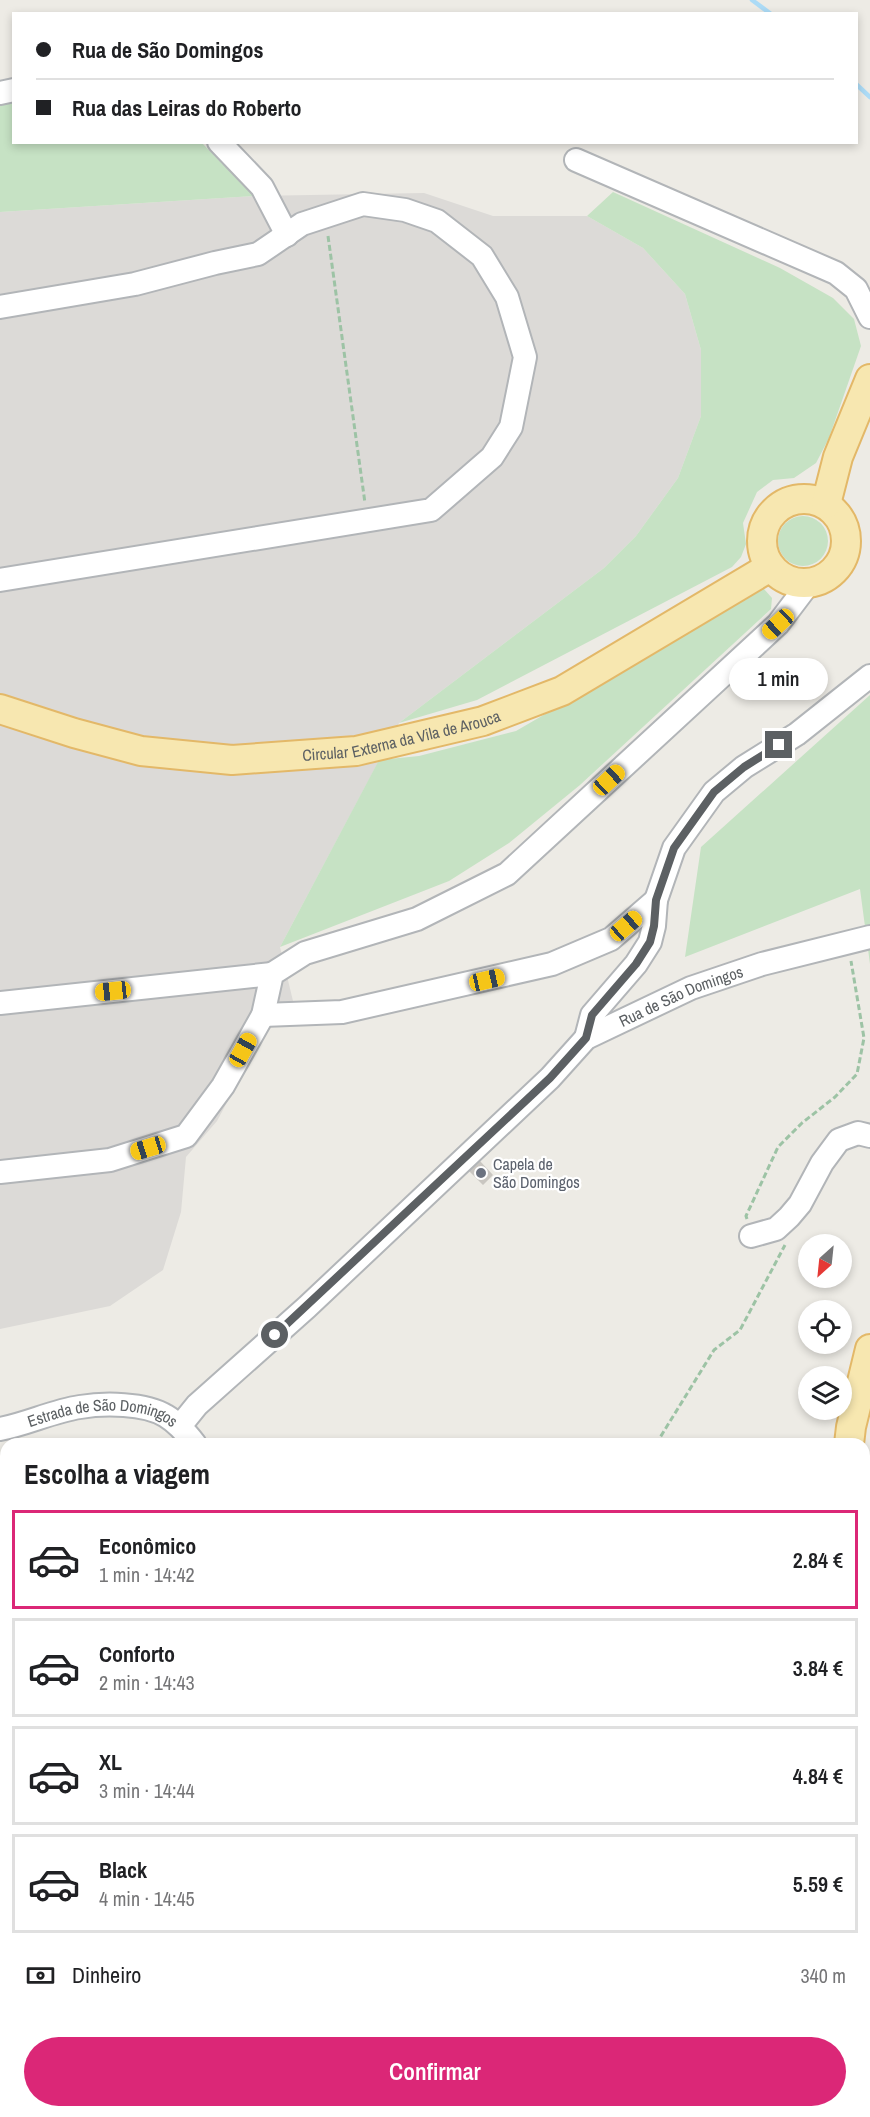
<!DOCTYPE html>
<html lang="pt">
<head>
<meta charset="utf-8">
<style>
	:root { --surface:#fff; --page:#f6f6f6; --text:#202124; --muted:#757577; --line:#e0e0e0; --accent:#db2777 }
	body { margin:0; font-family:"Archivo Narrow",sans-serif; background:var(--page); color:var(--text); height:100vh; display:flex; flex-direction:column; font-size:22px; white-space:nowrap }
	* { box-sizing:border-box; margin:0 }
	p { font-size:20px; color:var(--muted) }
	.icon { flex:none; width:33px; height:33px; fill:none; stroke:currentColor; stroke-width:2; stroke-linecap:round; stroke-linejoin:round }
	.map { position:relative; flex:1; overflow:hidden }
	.sheet { position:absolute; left:0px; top:1438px; width:870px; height:680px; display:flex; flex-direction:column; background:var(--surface); border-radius:18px 18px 0 0; box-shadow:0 3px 9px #0003 }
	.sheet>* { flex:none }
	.hud { position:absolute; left:12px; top:12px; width:846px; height:132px; border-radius:0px; box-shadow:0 3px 9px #0003; display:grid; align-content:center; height:132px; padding:0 24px; background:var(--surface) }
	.needle { width:39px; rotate:207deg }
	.controls { position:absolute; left:798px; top:1234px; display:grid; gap:12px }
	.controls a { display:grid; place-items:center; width:54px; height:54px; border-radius:50%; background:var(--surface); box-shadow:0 3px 9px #0003; font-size:30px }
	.end { position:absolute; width:27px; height:27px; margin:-14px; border:8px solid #5c6063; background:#fff; box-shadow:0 0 0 3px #fff }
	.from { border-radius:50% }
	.bubble { position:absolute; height:42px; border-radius:21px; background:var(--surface); box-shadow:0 3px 9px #0003; font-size:20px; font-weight:600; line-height:42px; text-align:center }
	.car { position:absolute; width:18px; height:36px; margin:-18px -9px; border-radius:8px; box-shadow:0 0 4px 2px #0007; background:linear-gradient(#f5c518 24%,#345 0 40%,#f5c518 0 76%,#345 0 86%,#f5c518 0) }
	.hud b { display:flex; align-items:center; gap:21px; height:57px; font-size:22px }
	.hud b+b { border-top:2px solid var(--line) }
	.hud i { width:15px; height:15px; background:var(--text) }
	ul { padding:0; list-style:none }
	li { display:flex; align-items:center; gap:18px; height:99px; margin:0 12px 9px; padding:0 12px; border:3px solid var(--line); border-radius:0px }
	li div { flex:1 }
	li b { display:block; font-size:22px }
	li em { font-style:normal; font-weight:600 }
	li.active { border-color:var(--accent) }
	li>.icon { width:54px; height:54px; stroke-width:1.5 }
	h2 { padding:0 24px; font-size:27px; line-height:72px }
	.pay { display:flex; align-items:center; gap:15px; height:66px; padding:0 24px; font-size:22px }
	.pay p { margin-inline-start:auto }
	.primary-button { display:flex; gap:12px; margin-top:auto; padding:12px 24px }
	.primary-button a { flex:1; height:69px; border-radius:36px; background:var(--accent); color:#fff; font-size:24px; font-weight:600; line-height:69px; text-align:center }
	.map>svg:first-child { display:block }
	.industrial { fill:#dcdad7 }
	.green { fill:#c6e2c4 }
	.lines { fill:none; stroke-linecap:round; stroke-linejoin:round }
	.stream { stroke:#acdbf6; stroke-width:4.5 }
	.building { fill:#c9c6c1 }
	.minor-casing { stroke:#b2b5b8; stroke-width:26 }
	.major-casing { stroke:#e3b868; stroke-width:32 }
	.path { stroke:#9dc3a5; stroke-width:3; stroke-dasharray:6 3; stroke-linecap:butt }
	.minor { stroke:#fff; stroke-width:22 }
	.major { stroke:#f7e7b0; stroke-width:28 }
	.route { stroke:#5c6063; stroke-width:8 }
	.worship-dot { fill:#6b7280; stroke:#fff; stroke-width:2 }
	.labels { text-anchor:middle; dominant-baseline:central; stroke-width:4.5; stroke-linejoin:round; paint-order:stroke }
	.street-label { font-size:16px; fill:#5c6063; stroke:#fff }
	.worship-label { font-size:16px; fill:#5b616d; stroke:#fff; text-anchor:start }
</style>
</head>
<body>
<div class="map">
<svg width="870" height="2117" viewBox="0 0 870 2117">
	<rect width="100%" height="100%" fill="#edebe5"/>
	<!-- industrial -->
	<path class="industrial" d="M 424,193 L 493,216 L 587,216 L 643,248 L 685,294 L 701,350 L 701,416 L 678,478 L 636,536 L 604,568 L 399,723 L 280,947 L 293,1001 L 266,1030 L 217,1121 L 186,1157 L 181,1212 L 163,1270 L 110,1306 L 0,1329 L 0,212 L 254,196 Z"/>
	<!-- green -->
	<path class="green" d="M 13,91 L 14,142 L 202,143 L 254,196 L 0,212 L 0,92 Z
		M 613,192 L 780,268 L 833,298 L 854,319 L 861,346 L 829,438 L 816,463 L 794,478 L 773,480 L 757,492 L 743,523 L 746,544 L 741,557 L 732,567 L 477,700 L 399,723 L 604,568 L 636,536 L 678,478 L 701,416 L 701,350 L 685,294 L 643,248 L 587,216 Z
		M778 541a25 25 0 1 1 50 0a25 25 0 1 1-50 0Z
		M 754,588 L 764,589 L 772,598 L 771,609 L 580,785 L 509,843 L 449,881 L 280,947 L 379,760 L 419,756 L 516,731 L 690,630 Z
		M 870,695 L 870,964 L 860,889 L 685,957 L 701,847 Z
		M 6,1454 L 6,1515 L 0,1514 L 0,1456 Z
		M 0,1936 L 6,1941 L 6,2062 L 0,2058 Z
		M 72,2112 L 237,2112 L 243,2117 L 77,2117 Z"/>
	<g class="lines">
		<!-- stream -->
		<path class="stream" d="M 752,0 L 771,14
			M 856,84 L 870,97
			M 0,2067 L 6,2072
			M 57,2112 L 64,2117"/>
	</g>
	<!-- building -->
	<path class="building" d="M 480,1161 L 493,1175 L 483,1185 L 469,1171 Z
		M 632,2112 L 653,2112 L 650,2117 L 628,2117 Z"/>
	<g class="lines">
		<defs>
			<g id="minor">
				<path d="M 0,93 L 14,90"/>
				<path d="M 219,142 L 262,187 L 287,235"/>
				<path d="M 576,160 L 836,273 L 856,289 L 870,317"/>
				<path d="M 0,307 L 135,284 L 215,263 L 258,254 L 302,224 L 363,204 L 405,210 L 437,221 L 482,256 L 507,297 L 525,357 L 511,427 L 492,457 L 431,510 L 0,580"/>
				<path d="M 0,1003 L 272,974"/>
				<path d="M 263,1015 L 342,1012 L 552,964 L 611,939 L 656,900"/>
				<path d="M 586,1038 L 592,1015 L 636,964 L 650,942 L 654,926 L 656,900 L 674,848 L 714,792 L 744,767 L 797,734 L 870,676"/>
				<path d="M 0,1172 L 110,1160 L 186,1136 L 223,1086 L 263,1015 L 272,974 L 305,953 L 417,919 L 507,874 L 778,624 L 809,583"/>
				<path d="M 751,1236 L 776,1229 L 789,1217 L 800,1204 L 822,1163 L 839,1140 L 858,1133 L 870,1136"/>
				<path id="s1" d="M 180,1426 L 197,1405 L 307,1307 L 550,1078 L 586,1038 L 691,988 L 762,964 L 870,937"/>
				<path id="s2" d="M 0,1429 C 27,1424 53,1411 80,1407 C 104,1403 145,1403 166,1416 C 178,1423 187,1434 195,1444"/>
				<path d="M 0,1528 L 6,1528"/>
				<path d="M 0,1563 L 6,1571"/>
				<path d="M 0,1672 L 6,1677"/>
				<path d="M 0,1770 L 6,1773"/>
				<path d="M 0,1920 L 6,1925"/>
				<path d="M 864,1998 L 870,2000"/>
				<path d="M 597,2112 L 599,2117"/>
				<path d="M 779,2112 L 780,2117"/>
			</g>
			<g id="major">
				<circle cx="804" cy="541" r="42"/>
				<path d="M 826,504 L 838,457 L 870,379"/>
				<path id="s3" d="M 0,709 L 74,733 L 141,751 L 232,760 L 356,751 L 483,721 L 562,691 L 770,567"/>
				<path d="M 849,1444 L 851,1427 L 870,1349"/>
				<path d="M 864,2064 L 870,2046"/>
				<path d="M 688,2117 L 693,2112"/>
				<path d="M 846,2117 L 848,2112"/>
			</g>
		</defs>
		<!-- minor casing -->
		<use href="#minor" class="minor-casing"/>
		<!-- major casing -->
		<use href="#major" class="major-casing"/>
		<!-- path -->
		<path class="path" d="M 328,236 L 365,503
			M 747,1219 L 746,1216 L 778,1147 L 802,1123 L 835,1097 L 857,1074 L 864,1038 L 851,961
			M 656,1444 L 714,1350 L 740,1330 L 785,1245"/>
		<!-- minor -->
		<use href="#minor" class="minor"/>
		<!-- major -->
		<use href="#major" class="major"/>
	</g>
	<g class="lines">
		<!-- route -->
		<path class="route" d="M 275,1335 L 550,1078 L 586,1038 L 592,1015 L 636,964 L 650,942 L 654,926 L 656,900 L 674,848 L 714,792 L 744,767 L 779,745"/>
	</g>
	<!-- markers -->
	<circle class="worship-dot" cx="481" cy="1173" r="6"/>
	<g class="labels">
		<!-- street labels -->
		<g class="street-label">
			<text stroke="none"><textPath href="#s3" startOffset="410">Circular Externa da Vila de Arouca</textPath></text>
			<text stroke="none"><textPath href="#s1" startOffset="666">Rua de São Domingos</textPath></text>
			<text stroke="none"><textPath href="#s2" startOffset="106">Estrada de São Domingos</textPath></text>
		</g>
		<!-- worship labels -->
		<g class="worship-label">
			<text x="493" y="1164">Capela de<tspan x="493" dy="18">São Domingos</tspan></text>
		</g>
	</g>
</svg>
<div class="controls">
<a><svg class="needle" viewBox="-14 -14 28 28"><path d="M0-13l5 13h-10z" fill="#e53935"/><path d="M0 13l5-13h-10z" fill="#757577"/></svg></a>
<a><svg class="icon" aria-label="locate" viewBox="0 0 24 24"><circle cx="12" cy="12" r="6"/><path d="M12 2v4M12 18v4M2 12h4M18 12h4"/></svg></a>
<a><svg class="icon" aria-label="layers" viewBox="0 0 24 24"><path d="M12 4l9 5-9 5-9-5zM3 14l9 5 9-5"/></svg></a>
</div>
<i class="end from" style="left:275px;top:1335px"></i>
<i class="end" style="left:779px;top:745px"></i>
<div class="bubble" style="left:729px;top:658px;width:99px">1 min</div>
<i class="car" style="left:778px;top:624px;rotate:227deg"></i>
<i class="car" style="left:609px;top:780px;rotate:47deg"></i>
<i class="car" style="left:626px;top:926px;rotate:49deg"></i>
<i class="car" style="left:487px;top:980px;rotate:77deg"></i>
<i class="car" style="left:113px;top:991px;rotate:264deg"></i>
<i class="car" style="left:243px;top:1050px;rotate:29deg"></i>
<i class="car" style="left:148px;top:1148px;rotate:253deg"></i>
<div class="hud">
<b><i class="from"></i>Rua de São Domingos</b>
<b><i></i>Rua das Leiras do Roberto</b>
</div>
<section class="sheet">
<h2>Escolha a viagem</h2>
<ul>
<li class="active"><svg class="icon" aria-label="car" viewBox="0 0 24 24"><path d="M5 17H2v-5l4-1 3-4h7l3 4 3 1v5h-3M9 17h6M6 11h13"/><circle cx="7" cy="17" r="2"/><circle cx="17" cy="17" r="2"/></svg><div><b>Econômico</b><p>1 min · 14:42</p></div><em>2.84 €</em></li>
<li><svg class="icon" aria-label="car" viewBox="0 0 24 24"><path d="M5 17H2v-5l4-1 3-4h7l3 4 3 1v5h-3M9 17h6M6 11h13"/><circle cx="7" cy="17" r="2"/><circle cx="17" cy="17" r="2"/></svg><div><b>Conforto</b><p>2 min · 14:43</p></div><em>3.84 €</em></li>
<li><svg class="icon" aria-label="car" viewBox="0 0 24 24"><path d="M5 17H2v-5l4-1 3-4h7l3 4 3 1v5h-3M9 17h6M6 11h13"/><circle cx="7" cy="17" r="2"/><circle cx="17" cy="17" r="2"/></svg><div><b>XL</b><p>3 min · 14:44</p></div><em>4.84 €</em></li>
<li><svg class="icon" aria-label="car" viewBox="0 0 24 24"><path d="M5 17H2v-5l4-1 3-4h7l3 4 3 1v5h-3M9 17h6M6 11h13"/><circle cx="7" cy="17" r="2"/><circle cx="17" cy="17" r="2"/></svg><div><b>Black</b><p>4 min · 14:45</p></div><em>5.59 €</em></li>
</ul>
<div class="pay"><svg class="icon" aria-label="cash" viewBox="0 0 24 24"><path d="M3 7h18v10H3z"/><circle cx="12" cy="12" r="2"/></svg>Dinheiro<p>340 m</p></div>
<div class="primary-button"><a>Confirmar</a></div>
</section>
</div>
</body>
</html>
